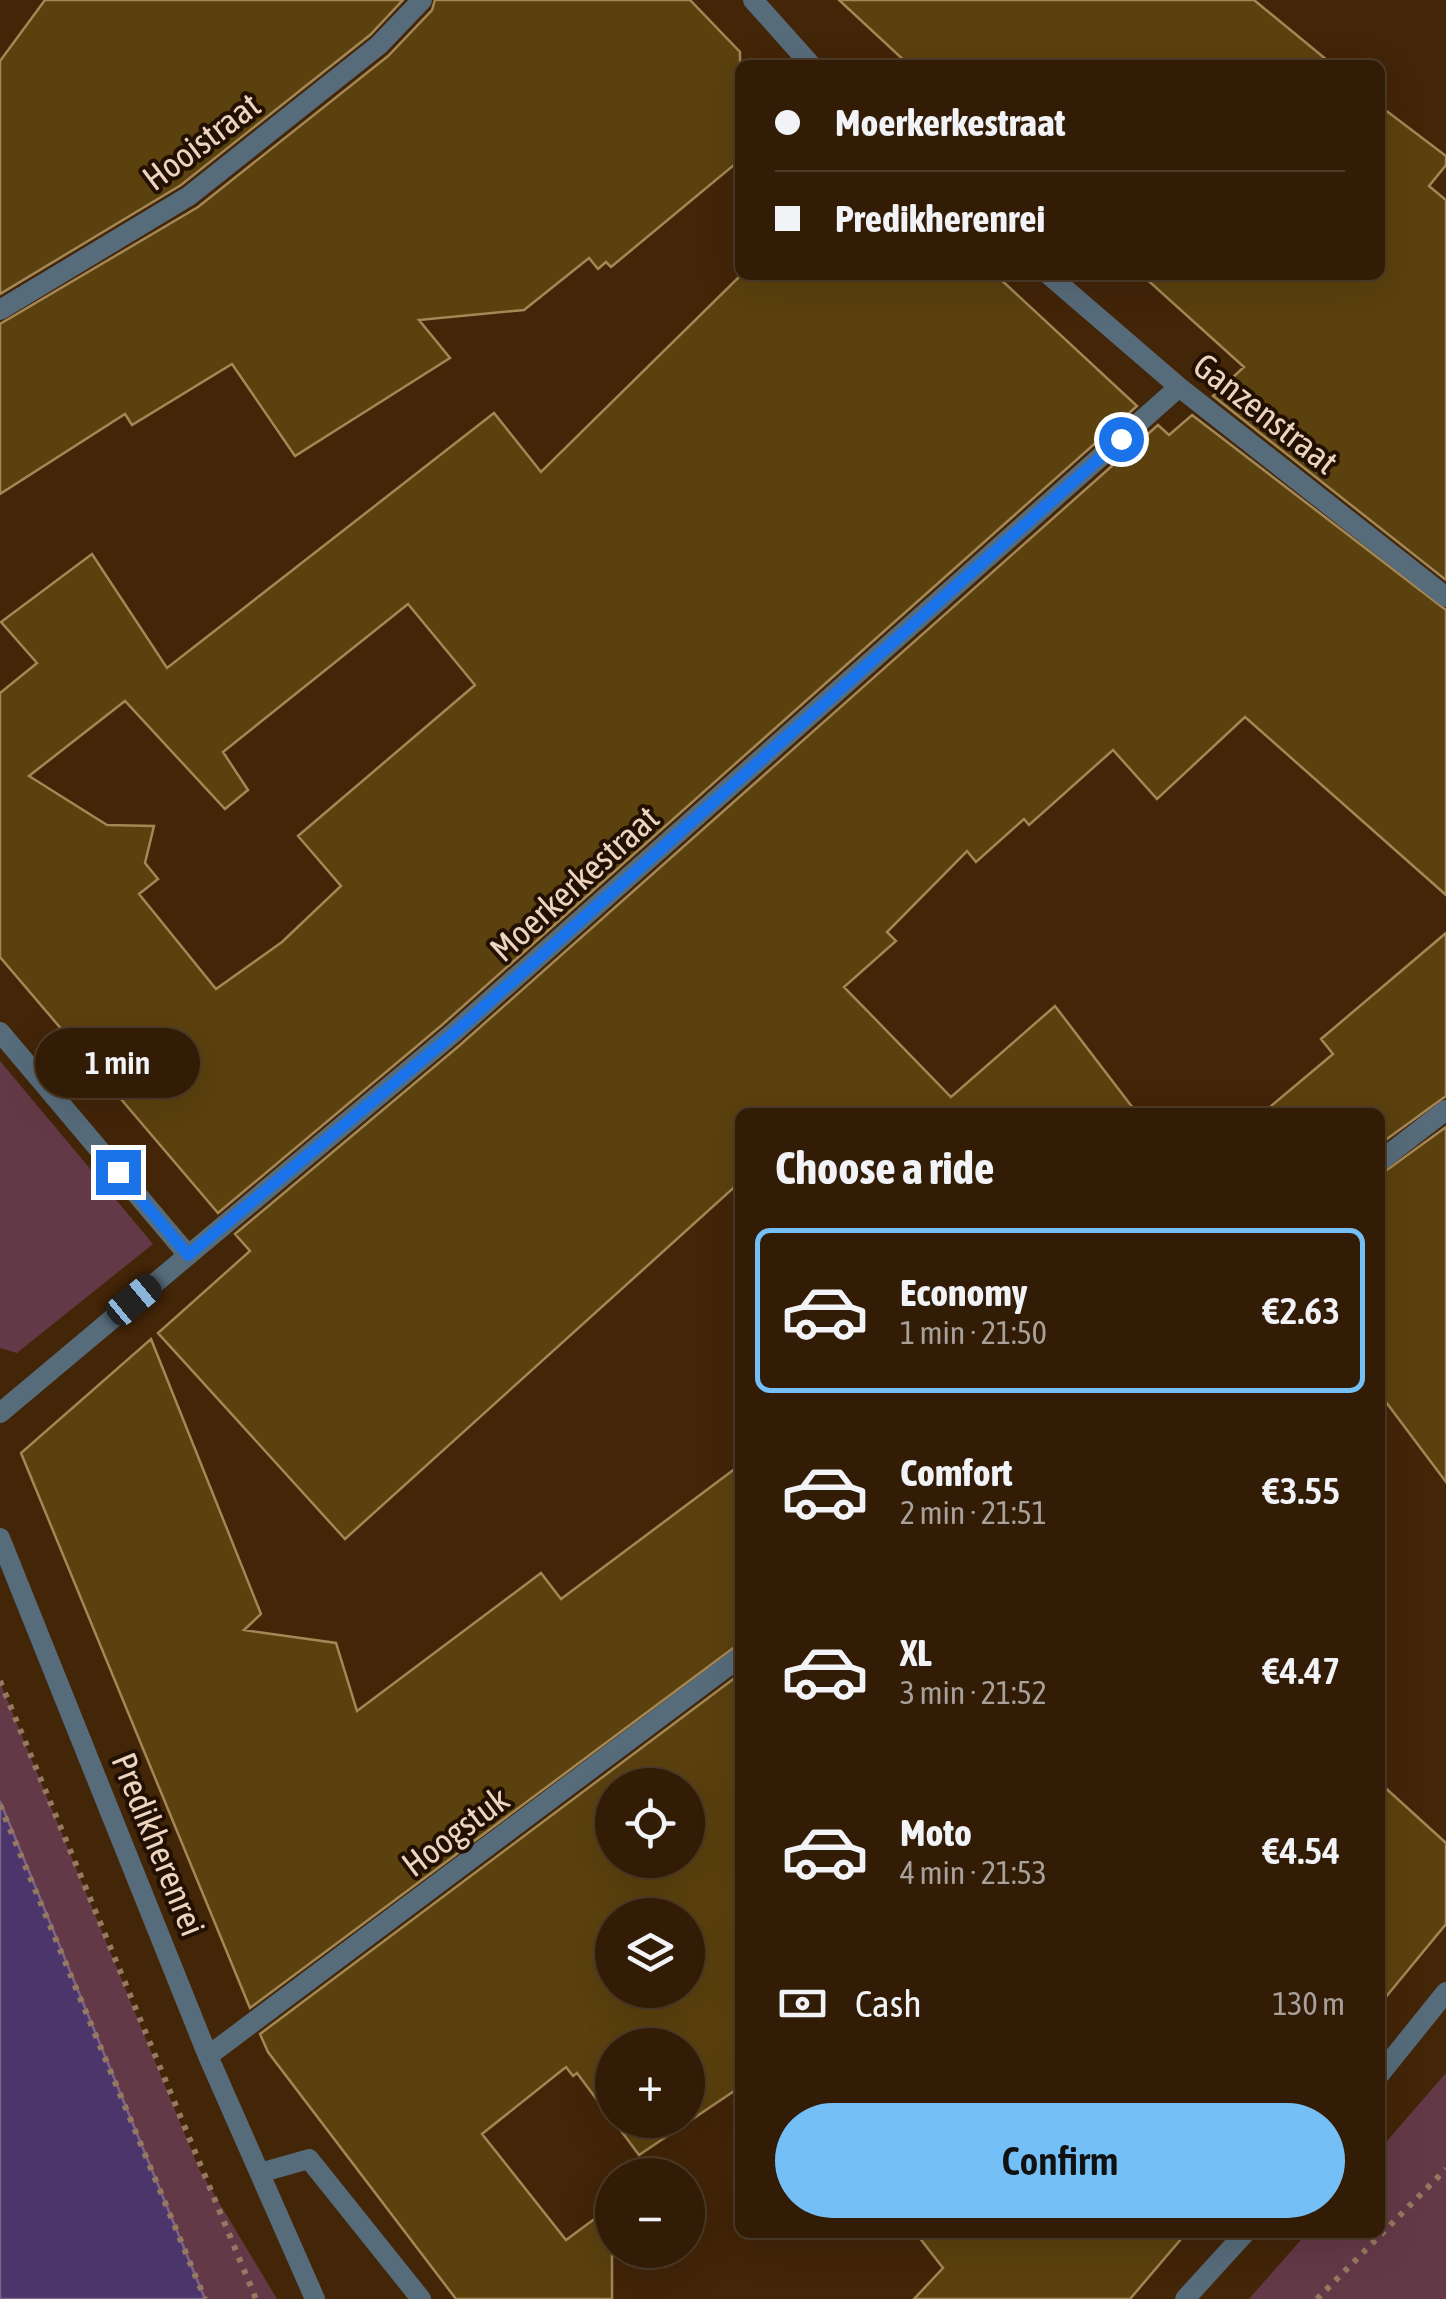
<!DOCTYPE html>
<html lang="en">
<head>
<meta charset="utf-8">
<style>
	:root { --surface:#321c06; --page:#3a2510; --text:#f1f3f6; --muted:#a8a19b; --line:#4d3a28; --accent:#74c0f6 }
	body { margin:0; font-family:"Asap Condensed",sans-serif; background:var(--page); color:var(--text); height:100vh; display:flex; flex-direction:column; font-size:38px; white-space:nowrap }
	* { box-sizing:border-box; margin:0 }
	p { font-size:32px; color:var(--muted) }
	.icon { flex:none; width:55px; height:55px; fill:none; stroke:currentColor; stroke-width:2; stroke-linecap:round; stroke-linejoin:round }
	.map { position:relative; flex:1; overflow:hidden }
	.details { position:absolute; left:735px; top:1108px; width:650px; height:1130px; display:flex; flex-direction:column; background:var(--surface); border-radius:15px; box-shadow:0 10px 40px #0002,0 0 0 2px var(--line) }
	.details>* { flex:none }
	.guide { position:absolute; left:735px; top:60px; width:650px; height:220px; border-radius:15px; box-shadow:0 10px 40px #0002,0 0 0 2px var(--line); display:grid; align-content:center; height:220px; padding:0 40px; background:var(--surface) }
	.tools { position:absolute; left:595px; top:1768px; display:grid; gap:20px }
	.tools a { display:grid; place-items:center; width:110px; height:110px; border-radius:50%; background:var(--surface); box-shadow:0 10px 40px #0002,0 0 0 2px var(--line); font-size:50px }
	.end { position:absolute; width:45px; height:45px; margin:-22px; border:12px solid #1a73e8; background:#fff; box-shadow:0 0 0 5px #fff }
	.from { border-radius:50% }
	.bubble { position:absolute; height:70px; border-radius:35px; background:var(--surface); box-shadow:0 10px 40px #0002,0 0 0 2px var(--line); font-size:32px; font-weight:600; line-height:70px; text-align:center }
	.car { position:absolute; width:30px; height:60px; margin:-30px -15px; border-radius:12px; box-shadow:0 0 8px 2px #0007; background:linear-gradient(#222 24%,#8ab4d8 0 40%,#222 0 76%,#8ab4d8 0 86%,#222 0) }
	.guide b { display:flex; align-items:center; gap:35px; height:95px; font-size:38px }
	.guide b+b { border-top:2px solid var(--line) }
	.guide i { width:25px; height:25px; background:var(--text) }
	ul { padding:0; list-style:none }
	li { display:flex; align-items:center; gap:30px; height:165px; margin:0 20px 15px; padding:0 20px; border:5px solid transparent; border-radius:15px }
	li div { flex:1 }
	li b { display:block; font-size:38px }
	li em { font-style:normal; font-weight:600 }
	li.on { border-color:var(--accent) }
	li>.icon { width:90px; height:90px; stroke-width:1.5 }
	h2 { padding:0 40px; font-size:45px; line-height:120px }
	.pay { display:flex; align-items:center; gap:25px; height:110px; padding:0 40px; font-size:38px }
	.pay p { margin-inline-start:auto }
	.button { display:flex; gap:20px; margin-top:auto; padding:20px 40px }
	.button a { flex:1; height:115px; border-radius:60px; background:var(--accent); color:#111; font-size:40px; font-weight:600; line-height:115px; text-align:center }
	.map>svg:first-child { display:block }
	.green { fill:#643947 }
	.water { fill:#4b356b; stroke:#7c6584; stroke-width:2.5 }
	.building { fill:#5b410e; stroke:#a48755; stroke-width:2.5; fill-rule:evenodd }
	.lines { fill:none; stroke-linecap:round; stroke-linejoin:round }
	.path { stroke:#957961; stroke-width:6; stroke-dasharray:5 8; stroke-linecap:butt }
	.minor { stroke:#576c7b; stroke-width:20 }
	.route { stroke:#1a73e8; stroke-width:12 }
	.labels { text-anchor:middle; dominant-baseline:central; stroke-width:8; stroke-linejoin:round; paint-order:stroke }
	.street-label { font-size:35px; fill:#edd4c0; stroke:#221103 }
</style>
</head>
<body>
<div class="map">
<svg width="1446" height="2299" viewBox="0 0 1446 2299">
	<rect width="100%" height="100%" fill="#432508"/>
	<!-- green -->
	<path class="green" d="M 0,1061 L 153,1244 L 17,1353 L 0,1348 Z
		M 0,1682 L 199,2169 L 277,2299 L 205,2299 L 0,1803 Z
		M 1446,2073 L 1446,2299 L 1249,2299 L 1307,2233 L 1380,2232 L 1380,2149 Z"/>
	<!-- water -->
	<path class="water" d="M 0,1801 L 205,2299 L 0,2299 Z"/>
	<!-- building -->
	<path class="building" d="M 45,0 L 403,0 L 370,35 L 181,185 L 0,294 L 0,61 Z
		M 435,0 L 690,0 L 740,52 L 740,160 L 611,267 L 606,262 L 598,269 L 589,258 L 524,310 L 419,320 L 450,358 L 295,456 L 232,364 L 132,425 L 125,414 L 0,494 L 0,324 L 198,207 L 388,56 L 432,10 Z
		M 839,0 L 1254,0 L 1333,65 L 909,65 Z
		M 1380,106 L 1446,156 L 1446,165 L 1429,186 L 1446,200 L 1446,580 L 1213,396 L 1244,367 L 1142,275 L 1380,275 Z
		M 741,275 L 996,275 L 1137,406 L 442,1025 L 218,1213 L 0,957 L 0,693 L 37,663 L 1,622 L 92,554 L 167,668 L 494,413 L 541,472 ZM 408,604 L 475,685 L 298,836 L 341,886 L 282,942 L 216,989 L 139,894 L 158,879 L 145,863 L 154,826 L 107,825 L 29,776 L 125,701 L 225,809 L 248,790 L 223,752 Z
		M 1192,415 L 1446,610 L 1446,895 L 1245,717 L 1157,799 L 1113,750 L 1029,825 L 1024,819 L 976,862 L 967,851 L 887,932 L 896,941 L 844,987 L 951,1097 L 1055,1006 L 1136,1112 L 740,1112 L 740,1182 L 345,1539 L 158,1333 L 250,1251 L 235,1234 L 460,1045 L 1158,425 L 1169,435 Z
		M 1446,933 L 1446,1096 L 1380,1144 L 1380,1112 L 1264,1112 L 1333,1054 L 1321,1039 Z
		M 1446,1127 L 1446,1482 L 1380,1394 L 1380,1175 Z
		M 151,1339 L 261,1614 L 244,1630 L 336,1643 L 357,1711 L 541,1573 L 561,1599 L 740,1465 L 740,1643 L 250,2008 L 21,1453 Z
		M 740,1674 L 740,2087 L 639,2155 L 613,2120 L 688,2120 L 688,2045 L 612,2045 L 612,2120 L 577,2073 L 573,2076 L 566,2067 L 482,2134 L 566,2240 L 612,2206 L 612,2299 L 456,2299 L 268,2052 L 260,2034 ZM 612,1785 L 688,1785 L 688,1860 L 612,1860 ZM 612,1915 L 688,1915 L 688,1990 L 612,1990 Z
		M 1380,1783 L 1446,1843 L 1446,1924 L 1380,2004 Z
		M 915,2232 L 1187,2232 L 1130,2299 L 914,2299 L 943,2268 Z"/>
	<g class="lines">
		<!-- path -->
		<path class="path" d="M 0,1681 L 256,2299
			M 0,1805 L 205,2299
			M 1317,2299 L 1446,2169"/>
		<!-- minor -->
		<path class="minor" d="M 753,0 L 811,65
			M 1049,275 L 1179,387 L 1446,597
			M 0,310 L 189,196 L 379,45 L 422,0
			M 0,1032 L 188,1255
			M 1380,1161 L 1446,1110
			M 0,1413 L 451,1035 L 1179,387
			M 0,1538 L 208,2056 L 315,2299
			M 208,2056 L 740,1657
			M 1380,2074 L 1446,1992
			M 263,2172 L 309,2159 L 421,2299
			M 1185,2299 L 1246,2232"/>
	</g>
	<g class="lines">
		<!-- route -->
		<path class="route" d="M 118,1172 L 188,1255 L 452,1035 L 1121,439"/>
	</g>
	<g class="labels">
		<!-- street labels -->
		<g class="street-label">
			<text transform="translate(201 141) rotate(-37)">Hooistraat</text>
			<text transform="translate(1266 413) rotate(38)">Ganzenstraat</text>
			<text transform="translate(574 883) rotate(-42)">Moerkerkestraat</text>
			<text transform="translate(455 1831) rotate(-37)">Hoogstuk</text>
			<text transform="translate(159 1844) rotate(68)">Predikherenrei</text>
		</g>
	</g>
</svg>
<div class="tools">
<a><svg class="icon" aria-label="locate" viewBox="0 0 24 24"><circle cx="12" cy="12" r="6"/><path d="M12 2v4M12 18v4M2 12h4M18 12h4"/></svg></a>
<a><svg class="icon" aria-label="layers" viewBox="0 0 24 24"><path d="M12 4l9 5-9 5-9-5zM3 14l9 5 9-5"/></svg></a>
<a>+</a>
<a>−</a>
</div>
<i class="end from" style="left:1121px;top:439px"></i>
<i class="end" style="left:118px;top:1172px"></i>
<div class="bubble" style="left:35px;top:1028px;width:165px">1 min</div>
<i class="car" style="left:134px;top:1300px;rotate:50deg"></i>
<div class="guide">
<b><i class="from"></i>Moerkerkestraat</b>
<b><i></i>Predikherenrei</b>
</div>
<section class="details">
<h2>Choose a ride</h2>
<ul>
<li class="on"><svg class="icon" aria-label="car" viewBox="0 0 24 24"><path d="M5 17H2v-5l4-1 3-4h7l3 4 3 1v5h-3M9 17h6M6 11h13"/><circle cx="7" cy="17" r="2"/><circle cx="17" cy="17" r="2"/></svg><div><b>Economy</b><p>1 min · 21:50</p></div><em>€2.63</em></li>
<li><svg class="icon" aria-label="car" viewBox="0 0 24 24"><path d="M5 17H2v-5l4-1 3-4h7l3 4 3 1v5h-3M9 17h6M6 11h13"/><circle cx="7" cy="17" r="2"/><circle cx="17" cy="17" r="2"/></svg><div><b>Comfort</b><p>2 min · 21:51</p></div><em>€3.55</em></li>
<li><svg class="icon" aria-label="car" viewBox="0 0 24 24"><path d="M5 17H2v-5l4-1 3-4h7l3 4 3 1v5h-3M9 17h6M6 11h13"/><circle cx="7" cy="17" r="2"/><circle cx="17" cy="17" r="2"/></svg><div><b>XL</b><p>3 min · 21:52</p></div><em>€4.47</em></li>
<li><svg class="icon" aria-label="car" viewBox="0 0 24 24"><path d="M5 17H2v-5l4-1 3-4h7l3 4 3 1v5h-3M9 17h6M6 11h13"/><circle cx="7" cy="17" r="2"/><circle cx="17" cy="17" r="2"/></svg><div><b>Moto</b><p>4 min · 21:53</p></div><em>€4.54</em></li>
</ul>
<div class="pay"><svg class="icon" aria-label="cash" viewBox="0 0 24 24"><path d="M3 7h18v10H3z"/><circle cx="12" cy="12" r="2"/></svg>Cash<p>130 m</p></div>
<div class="button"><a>Confirm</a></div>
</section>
</div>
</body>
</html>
